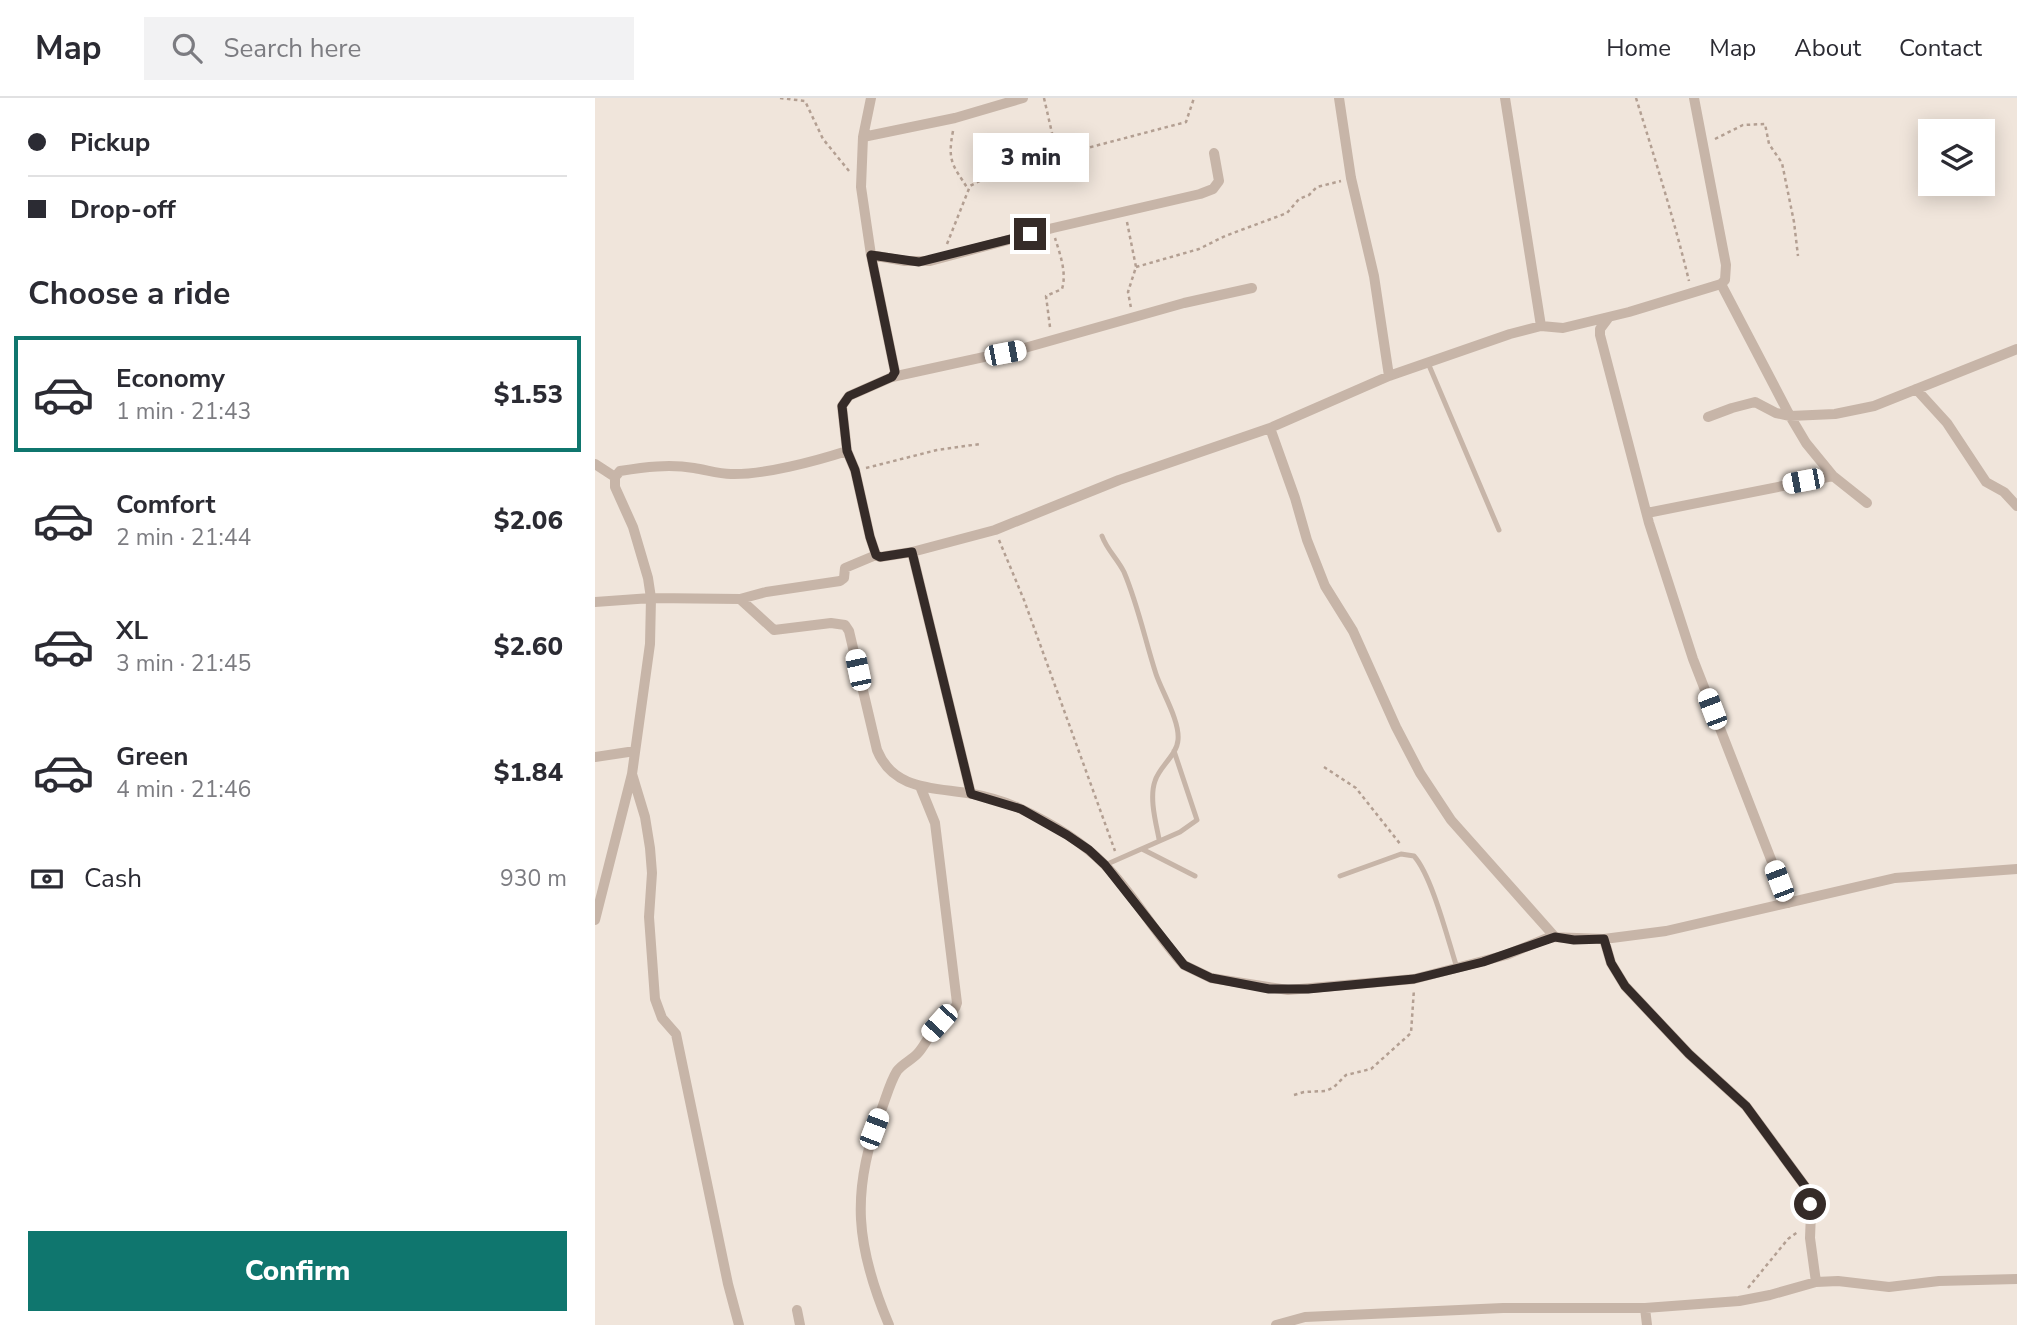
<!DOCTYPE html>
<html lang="en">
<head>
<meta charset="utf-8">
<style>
	:root { --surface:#fff; --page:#f2f2f3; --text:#2b2b33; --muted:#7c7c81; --line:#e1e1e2; --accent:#0f766e }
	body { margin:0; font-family:"Nunito Sans",sans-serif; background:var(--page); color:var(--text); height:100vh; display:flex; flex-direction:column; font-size:26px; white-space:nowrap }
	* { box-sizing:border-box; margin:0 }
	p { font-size:23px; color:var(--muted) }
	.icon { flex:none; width:38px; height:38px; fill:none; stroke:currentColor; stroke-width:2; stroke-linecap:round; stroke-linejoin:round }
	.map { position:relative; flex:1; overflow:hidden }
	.details { display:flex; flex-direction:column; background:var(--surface); width:595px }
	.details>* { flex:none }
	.guide { display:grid; align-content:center; height:154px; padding:0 28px; background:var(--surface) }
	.fabs { position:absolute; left:1323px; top:21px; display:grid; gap:14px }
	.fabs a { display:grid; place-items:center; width:77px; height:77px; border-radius:0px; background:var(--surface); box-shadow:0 4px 18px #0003; font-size:35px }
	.end { position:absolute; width:32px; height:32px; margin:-16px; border:9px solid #352b28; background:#fff; box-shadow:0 0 0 4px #fff }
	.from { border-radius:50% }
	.bubble { position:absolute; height:49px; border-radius:0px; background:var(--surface); box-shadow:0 4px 18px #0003; font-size:23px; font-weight:800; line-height:49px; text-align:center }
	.car { position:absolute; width:21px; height:42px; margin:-21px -10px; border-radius:9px; box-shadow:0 0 5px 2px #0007; background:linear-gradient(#fff 24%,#345 0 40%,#fff 0 76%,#345 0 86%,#fff 0) }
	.guide b { display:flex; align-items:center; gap:24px; height:66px; font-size:26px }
	.guide b+b { border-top:2px solid var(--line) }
	.guide i { width:18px; height:18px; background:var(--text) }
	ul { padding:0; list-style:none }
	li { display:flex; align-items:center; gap:21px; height:116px; margin:0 14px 10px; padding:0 14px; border:4px solid transparent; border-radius:0px }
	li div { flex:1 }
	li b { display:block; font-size:26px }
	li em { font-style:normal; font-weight:800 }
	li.active { border-color:var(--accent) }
	li>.icon { width:63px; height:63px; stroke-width:1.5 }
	h2 { padding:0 28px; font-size:32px; line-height:84px }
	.pay { display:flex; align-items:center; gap:18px; height:77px; padding:0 28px; font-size:26px }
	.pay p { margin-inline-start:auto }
	.action { display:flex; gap:14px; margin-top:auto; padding:14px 28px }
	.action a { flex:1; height:80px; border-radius:0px; background:var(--accent); color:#fff; font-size:28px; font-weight:800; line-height:80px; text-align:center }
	header { display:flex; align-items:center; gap:42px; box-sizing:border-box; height:98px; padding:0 35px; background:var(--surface); border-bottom:2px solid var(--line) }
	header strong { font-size:33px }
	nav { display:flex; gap:38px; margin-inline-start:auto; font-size:24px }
	.search { width:490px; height:63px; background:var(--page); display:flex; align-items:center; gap:18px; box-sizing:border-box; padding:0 24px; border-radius:0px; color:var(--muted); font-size:26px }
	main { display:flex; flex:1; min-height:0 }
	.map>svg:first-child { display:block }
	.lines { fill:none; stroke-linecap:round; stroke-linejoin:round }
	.path { stroke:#b39f92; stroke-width:2.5; stroke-dasharray:3.5 3.5; stroke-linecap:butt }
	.lane { stroke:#c7b5a8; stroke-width:5 }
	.street { stroke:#c7b5a8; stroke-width:10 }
	.route { stroke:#352b28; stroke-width:9 }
</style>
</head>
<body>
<header>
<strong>Map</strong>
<div class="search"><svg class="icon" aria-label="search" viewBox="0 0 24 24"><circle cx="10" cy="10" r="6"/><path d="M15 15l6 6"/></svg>Search here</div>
<nav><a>Home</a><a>Map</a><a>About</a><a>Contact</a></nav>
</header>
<main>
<section class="details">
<div class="guide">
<b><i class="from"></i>Pickup</b>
<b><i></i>Drop-off</b>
</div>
<h2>Choose a ride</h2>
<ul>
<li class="active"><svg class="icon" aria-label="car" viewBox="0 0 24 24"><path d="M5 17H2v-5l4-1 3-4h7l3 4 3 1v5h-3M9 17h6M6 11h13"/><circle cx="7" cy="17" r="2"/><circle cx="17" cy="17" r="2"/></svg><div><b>Economy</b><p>1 min · 21:43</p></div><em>$1.53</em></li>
<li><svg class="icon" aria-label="car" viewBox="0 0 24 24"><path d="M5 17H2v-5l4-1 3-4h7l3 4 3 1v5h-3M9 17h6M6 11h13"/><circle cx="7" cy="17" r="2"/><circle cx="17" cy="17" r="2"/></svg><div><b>Comfort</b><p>2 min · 21:44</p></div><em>$2.06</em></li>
<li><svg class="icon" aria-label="car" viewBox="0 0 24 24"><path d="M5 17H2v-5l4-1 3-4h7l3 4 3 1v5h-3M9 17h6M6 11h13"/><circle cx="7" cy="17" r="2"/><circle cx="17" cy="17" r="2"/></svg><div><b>XL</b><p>3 min · 21:45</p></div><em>$2.60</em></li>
<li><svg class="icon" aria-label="car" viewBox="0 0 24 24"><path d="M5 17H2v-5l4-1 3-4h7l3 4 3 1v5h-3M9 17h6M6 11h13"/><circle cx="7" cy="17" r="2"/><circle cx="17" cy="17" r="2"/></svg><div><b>Green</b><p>4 min · 21:46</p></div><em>$1.84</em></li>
</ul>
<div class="pay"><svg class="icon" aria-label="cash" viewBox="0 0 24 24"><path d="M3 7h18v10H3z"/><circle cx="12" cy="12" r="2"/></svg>Cash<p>930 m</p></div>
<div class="action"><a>Confirm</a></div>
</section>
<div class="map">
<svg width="1422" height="1227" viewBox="0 0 1422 1227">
	<rect width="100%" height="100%" fill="#f0e5db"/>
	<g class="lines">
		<!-- path -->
		<path class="path" d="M 185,0 L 210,3 L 228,41 L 254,73
			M 449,0 L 462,57
			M 1041,0 C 1060,61 1079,121 1094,183
			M 358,33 C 352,64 358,67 373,91
			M 1120,41 L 1148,27 L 1170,26 L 1174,46 L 1187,65 L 1199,124 L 1203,158
			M 532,124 L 541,169 L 533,194 L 536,210
			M 352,146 L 375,88 L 396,77 L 420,69 L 591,24 L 599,0
			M 541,169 L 604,151 L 630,138 L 692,115 L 704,101 L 714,97 L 722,89 L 746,83
			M 455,229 L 451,198 L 467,191 C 472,175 465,156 460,140
			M 271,370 L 342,352 L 385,346
			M 404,442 L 429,502 L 520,753
			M 729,669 L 761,690 L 806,747
			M 699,997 L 709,994 L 731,993 L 739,989 L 751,977 L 776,971 L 816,935 L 819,891
			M 1153,1190 L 1193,1141 L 1204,1133"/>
		<!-- lane -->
		<path class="lane" d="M 833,265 L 904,432
			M 507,438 C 512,452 522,460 529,474 C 543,507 550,542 561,576 C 567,594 585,623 583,642 C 582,657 564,669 560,683 C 554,700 561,725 564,741
			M 547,751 L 600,778
			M 510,767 L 585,734 L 602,722 L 579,653
			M 745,778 L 806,756 L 819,758 C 837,778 853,842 862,870"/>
		<!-- street -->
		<path class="street" d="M 276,0 L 268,39 L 266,89 L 276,157 L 300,274 L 297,279 L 254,298 L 247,308 L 252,353 L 260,372 L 275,439 L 281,457 L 285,459 L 317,454 L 400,432 L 524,382 L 675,330 L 794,278 L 915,236 L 946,228 L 968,230 L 1034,214 L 1126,186 L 1130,182 L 1131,167 L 1099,0
			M 744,0 L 756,80 L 779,178 L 794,278
			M 910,0 L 946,228
			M 268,39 L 360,20 L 428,0
			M 276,157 L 310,163 L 335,163 L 458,130 L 605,96 L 618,91 L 624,83 L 619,55
			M 1126,186 L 1195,318 L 1211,345 L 1238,378
			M 1014,219 L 1005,231 L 1005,237 L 1054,425 L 1098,561 L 1193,805
			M 297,279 L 426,251 L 589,205 L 657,190
			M 1321,291 L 1352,325 L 1391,384 L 1409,394 L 1422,408
			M 1113,319 L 1137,310 L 1160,304 L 1181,315 L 1195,318 L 1240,316 L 1279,308 L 1422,251
			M 675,330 L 700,400 L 712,442 L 730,488 L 758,533 L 801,629 L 825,675 L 856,722 L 960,839
			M 0,366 L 20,379
			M 1052,415 L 1238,378 L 1272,405
			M 317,454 L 376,696
			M 145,501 L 171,494 L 245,483 L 249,480 L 250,470 L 281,457
			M 0,504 L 56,500 L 145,501 L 179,532 L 236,525 L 250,527 L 254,533 L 282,652 C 299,694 342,689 378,696 C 394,699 410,704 424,710 C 454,724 486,743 509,766 C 539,796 560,836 589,867 L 616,880 L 693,892 L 819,881 L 911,857 L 955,839 L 1009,841 L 1071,833 L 1300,780 L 1422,771
			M 0,659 L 40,653
			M 37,676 L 50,719 L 55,750 L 57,775 L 54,819 L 60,901 L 67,920 L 81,936 L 133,1186 L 144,1227
			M 0,822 L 37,676 L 55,546 L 56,500 L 53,480 L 38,429 L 20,389 L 20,379 L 25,373 C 50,369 74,366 99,370 C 112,372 124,376 136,376 C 169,377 221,363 252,353
			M 1009,841 L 1016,865 L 1030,888 L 1094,956 L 1151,1008 L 1212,1091 L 1216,1115 L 1215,1140 L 1221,1184
			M 1050,1210 L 1052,1227
			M 202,1212 L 205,1227
			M 294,1227 C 261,1149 255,1094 286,1013 C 291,1000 295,984 302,973 C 308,965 317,962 323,955 C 331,946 335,934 345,925 C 351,918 360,914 362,905 L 340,725 L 325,688
			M 681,1227 L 710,1219 L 908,1210 L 1050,1210 L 1144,1203 L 1175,1197 L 1221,1184 L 1243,1183 L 1294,1189 L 1344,1183 L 1422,1181"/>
	</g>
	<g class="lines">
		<!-- route -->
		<path class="route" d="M 435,136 L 324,164 L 276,157 L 300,274 L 297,279 L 254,298 L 247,308 L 252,353 L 260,372 L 275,439 L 281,457 L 285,459 L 317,454 L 376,696 L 426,711 L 472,737 L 494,752 L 510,767 L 589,867 L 616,880 L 674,891 L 713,891 L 819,881 L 888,864 L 960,839 L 979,842 L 1009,841 L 1016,865 L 1030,888 L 1094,956 L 1151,1008 L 1212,1091 L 1215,1106"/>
	</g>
</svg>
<div class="fabs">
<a><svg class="icon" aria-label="layers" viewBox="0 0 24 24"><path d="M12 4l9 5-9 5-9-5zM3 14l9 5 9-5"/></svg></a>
</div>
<i class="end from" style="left:1215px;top:1106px"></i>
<i class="end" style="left:435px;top:136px"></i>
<div class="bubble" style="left:378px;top:35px;width:116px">3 min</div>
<i class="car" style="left:410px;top:255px;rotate:79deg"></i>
<i class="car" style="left:1208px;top:383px;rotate:259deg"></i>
<i class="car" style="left:263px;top:572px;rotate:348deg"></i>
<i class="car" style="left:1117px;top:611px;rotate:339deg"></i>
<i class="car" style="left:1184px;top:783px;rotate:339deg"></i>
<i class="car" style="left:344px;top:925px;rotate:222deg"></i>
<i class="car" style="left:279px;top:1031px;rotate:21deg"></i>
</div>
</main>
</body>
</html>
